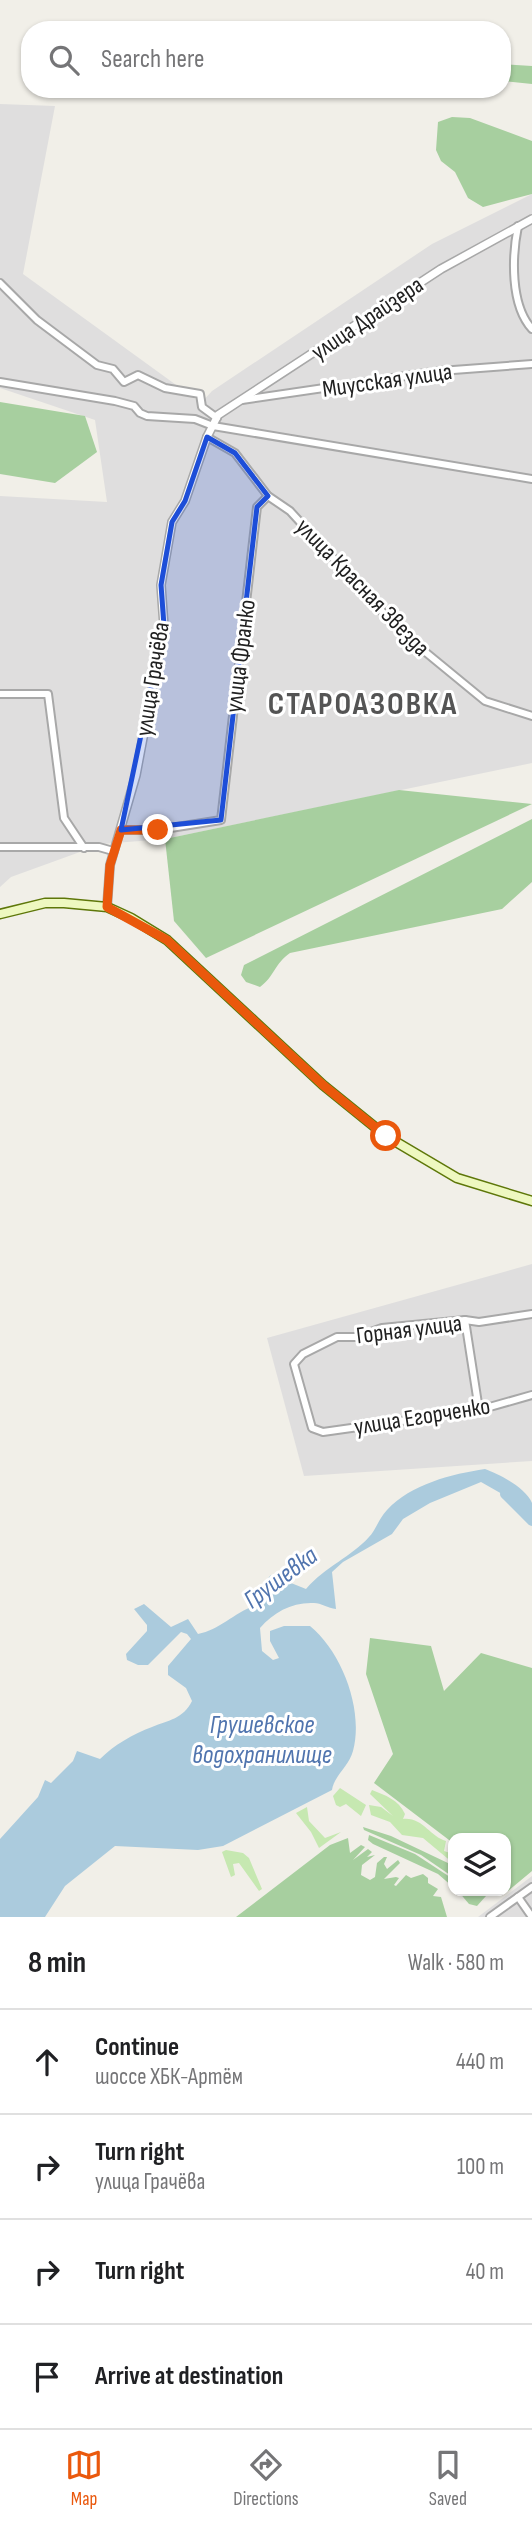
<!DOCTYPE html>
<html lang="en">
<head>
<meta charset="utf-8">
<style>
	body { margin:0; font-family:"Sofia Sans Condensed",sans-serif; background:#f2f2f2; color:#202124 }
	.controls { position:absolute; right:21px; bottom:21px; display:grid; overflow:hidden; border-radius:14px; box-shadow:0 2px 5px #0004 }
	.controls button { width:63px; height:63px; display:grid; place-items:center; padding:0; border:0; border-bottom:2px solid #e0e0e0; background:#fff; color:#202124; font:35px sans-serif }
	.stop { position:absolute; width:21px; height:21px; margin:-16px; border:5px solid #ea580c; border-radius:50%; background:#fff }
	.stop.end { background:#ea580c; border-color:#fff; box-shadow:0 2px 7px #0008 }
	.list { margin:0; padding:0; list-style:none }
	h2 { display:flex; justify-content:space-between; align-items:center; height:91px; margin:0; padding:0 28px; font-size:30px }
	h2 small { font-size:23px; font-weight:400; color:#757577 }
	.list li { display:grid; grid-template-columns:46px 1fr auto; gap:21px; align-items:center; box-sizing:border-box; height:105px; padding:0 28px; border-top:2px solid #e0e0e0 }
	.list b { display:block; font-size:26px; white-space:nowrap }
	.list p { margin:0; font-size:23px; white-space:nowrap; color:#757577 }
	.list em { font-size:23px; font-style:normal; color:#757577 }
	.icon { flex:none; width:38px; height:38px; fill:none; stroke:currentColor; stroke-width:2; stroke-linecap:round; stroke-linejoin:round }
	.map { position:relative; flex:none; width:532px; height:1917px; overflow:hidden }
	.search { position:absolute; background:#fff; box-shadow:0 2px 5px #0004; left:21px; right:21px; top:21px; height:77px; display:flex; align-items:center; gap:18px; box-sizing:border-box; padding:0 24px; border-radius:28px; color:#757577; font-size:26px }
	.sheet { height:511px; background:#fff }
	nav { display:flex; justify-content:space-around; align-items:center; box-sizing:border-box; height:98px; border-top:2px solid #e0e0e0; background:#fff; font-size:19px; color:#757577 }
	nav a { display:grid; justify-items:center; gap:4px }
	nav .on { color:#ea580c }
	.map>svg:first-child { display:block }
	.residential { fill:#dfdede }
	.grass { fill:#c6e8b1 }
	.forest { fill:#a7cf9f }
	.water { fill:#abcbdd }
	.lines { fill:none; stroke-linecap:round; stroke-linejoin:round }
	.river { stroke:#abcbdd; stroke-width:10 }
	.minor-casing { stroke:#a8a8a8; stroke-width:10 }
	.tertiary-casing { stroke:#a8a8a8; stroke-width:10 }
	.secondary-casing { stroke:#5e7709; stroke-width:11 }
	.minor { stroke:#fff; stroke-width:6 }
	.tertiary { stroke:#fff; stroke-width:7 }
	.secondary { stroke:#eef8c0; stroke-width:8 }
	.route { stroke:#ea580c; stroke-width:9 }
	.marked { fill:#1d4ed8; fill-opacity:0.2; stroke:#1d4ed8; stroke-width:5; stroke-linejoin:round }
	.labels { text-anchor:middle; stroke-width:6; stroke-linejoin:round; paint-order:stroke }
	.street-label { font-size:24px; fill:#212121; stroke:#fff }
	.water-label { font-size:26px; font-style:italic; fill:#5074ae; stroke:#fff }
	.district-label { font-size:32px; font-weight:bold; letter-spacing:2px; fill:#545454; stroke:#fff }
</style>
</head>
<body>
<div class="map">
<svg width="532" height="1917" viewBox="0 0 532 1917">
	<rect width="100%" height="100%" fill="#f1efe8"/>
	<g class="residential">
		<path d="M0 104 55 106 23 274 201 403 212 391 432 244 532 194V763L165 839 102 844 11 877 0 887V496L107 502 95 420 0 388Z"/>
		<path d="M532 1264V1461L304 1476 267 1338Z"/>
		<path d="M532 1876V1917H478Z"/>
	</g>
	<g class="grass">
		<path d="M340 1788 366 1805 361 1816 346 1804 340 1807 336 1805 333 1796Z"/>
		<path d="M372 1790C385 1795 399 1800 405 1814L403 1819C423 1817 430 1837 446 1841L444 1851 453 1854V1863L423 1838 402 1835 390 1822 371 1815 369 1805 381 1807 393 1816 370 1794Z"/>
		<path d="M307 1807 309 1821 325 1838 341 1832 319 1848 311 1832 296 1813Z"/>
		<path d="M226 1850 243 1853 249 1858 262 1889 259 1891 239 1863 233 1864 235 1875 231 1877 222 1852Z"/>
	</g>
	<g class="forest">
		<path d="M502 64 532 66V84L502 81Z"/>
		<path d="M452 117 470 118 532 141V194L483 207 468 198 455 172 441 161 436 150 438 122Z"/>
		<path d="M0 402 85 416 97 452 55 483 0 474Z"/>
		<path d="M399 790 532 804 206 958 174 921 165 839Z"/>
		<path d="M532 819V882L502 909 290 953C275 963 274 977 260 987L246 982 241 975 244 965Z"/>
		<path d="M370 1638 431 1646 444 1691 481 1653 532 1668V1871L508 1891 506 1838H453V1843L374 1783 393 1754 366 1674Z"/>
		<path d="M363 1827 391 1836 450 1864 453 1877 421 1855 364 1830Z"/>
		<path d="M369 1835 415 1854 453 1879V1887L438 1874 373 1844 368 1840Z"/>
		<path d="M348 1838 350 1853 361 1845 365 1847 353 1860 368 1849 372 1852 367 1857 375 1855 362 1865 361 1875 370 1880 375 1877 377 1863 384 1857H387L384 1864 387 1869 398 1860 400 1863 384 1879 396 1877 399 1878 394 1885 396 1886 406 1875 411 1878 423 1874 428 1878V1883L438 1889 433 1896 441 1897 447 1917H236L330 1845Z"/>
		<path d="M458 1891 486 1896 477 1906 469 1904Z"/>
	</g>
	<path class="water" d="M485 1469C499 1474 526 1488 532 1503 532 1508 532 1516 532 1521L516 1502 481 1482 430 1503 403 1519 392 1534 343 1562 332 1572 336 1609C328 1608 321 1603 314 1603 292 1602 274 1612 260 1628L262 1651 273 1660 279 1658 270 1641V1631L284 1626H310C342 1652 364 1710 353 1751 349 1766 334 1776 332 1790L223 1846 198 1850 115 1846 65 1886 45 1917H0V1839L38 1797 45 1780 51 1783 73 1761 77 1751 100 1759C114 1745 133 1734 152 1727 169 1720 183 1719 192 1701L186 1688 168 1675V1666L191 1639 187 1634 181 1632 148 1665H138L127 1660 126 1654 147 1631V1625L134 1609 144 1604 171 1627 188 1619 198 1634C219 1630 234 1613 254 1606L264 1582 271 1575 306 1589C326 1566 351 1557 369 1537 376 1530 379 1518 387 1510 411 1484 452 1474 485 1469Z"/>
	<g class="lines">
		<path class="river" d="M505 1494 532 1521"/>
		<defs>
			<g id="minor">
				<path d="M518 226C512 256 510 305 532 329"/>
				<path d="M0 283 37 320 97 365 113 369 124 382 138 375 165 388 200 394 202 407 217 418"/>
				<path d="M0 382 115 401 134 406 140 413 147 416 195 419 213 426 532 479"/>
				<path d="M242 400 440 371 532 364"/>
				<path d="M207 437 235 453 268 496 290 511 401 632 485 701 532 716"/>
				<path d="M0 694H48L64 818 84 848"/>
				<path d="M121 830H158L221 820 257 507 268 496"/>
				<path d="M0 847H99L113 851"/>
				<path d="M532 1314 479 1322 465 1320 382 1328 357 1337H337L303 1354 294 1364 312 1428 323 1432 479 1410 532 1395"/>
				<path d="M465 1320 479 1410"/>
				<path d="M518 1897 532 1917"/>
				<path d="M490 1917 532 1887"/>
			</g>
			<path id="tertiary" d="M107 907 110 865 136 775 164 626 161 585 172 522 185 501 207 437 218 415 441 269 532 219"/>
			<path id="secondary" d="M0 914 45 903H64L107 907 131 918 167 940 323 1085 386 1136 457 1178 532 1201"/>
		</defs>
		<use href="#minor" class="minor-casing"/>
		<use href="#tertiary" class="tertiary-casing"/>
		<use href="#secondary" class="secondary-casing"/>
		<use href="#minor" class="minor"/>
		<use href="#tertiary" class="tertiary"/>
		<use href="#secondary" class="secondary"/>
	</g>
	<g class="lines">
		<path class="route" d="M158 830H121L110 865 107 907 167 940 323 1085 386 1136"/>
	</g>
	<path class="marked" d="M207 437 235 453 268 496 257 507 221 820 121 830 164 626 161 585 172 522 185 501Z"/>
	<g class="labels">
		<g class="street-label">
			<text transform="translate(367 318) rotate(-34)" y="8">улица Драйзера</text>
			<text transform="translate(387 380) rotate(-8)" y="8">Миусская улица</text>
			<text transform="translate(363 587) rotate(46)" y="8">улица Красная Звезда</text>
			<text transform="translate(240 656) rotate(-83)" y="8">улица Франко</text>
			<text transform="translate(152 679) rotate(-81)" y="8">улица Грачёва</text>
			<text transform="translate(409 1329) rotate(-7)" y="8">Горная улица</text>
			<text transform="translate(422 1416) rotate(-9)" y="8">улица Егорченко</text>
		</g>
		<g class="water-label">
			<text transform="translate(280 1577) rotate(-37)" y="9">Грушевка</text>
			<text x="262" y="1733">Грушевское<tspan x="262" dy="30">водохранилище</tspan></text>
		</g>
		<g class="district-label">
			<text x="363" y="714">СТАРОАЗОВКА</text>
		</g>
	</g>
</svg>
<div class="controls">
<button><svg class="icon" aria-label="layers" viewBox="0 0 24 24"><path d="M12 4l9 5-9 5-9-5zM3 14l9 5 9-5"/></svg></button>
</div>
<div class="stop" style="left:386px;top:1136px"></div>
<div class="stop end" style="left:158px;top:830px"></div>
<div class="search"><svg class="icon" aria-label="search" viewBox="0 0 24 24"><circle cx="10" cy="10" r="6"/><path d="M15 15l6 6"/></svg>Search here</div>
</div>
<section class="sheet">
<h2>8 min<small>Walk · 580 m</small></h2>
<ul class="list">
<li><svg class="icon" aria-label="ahead" viewBox="0 0 24 24"><path d="M12 20V5M6 11l6-6 6 6"/></svg><div><b>Continue</b><p>шоссе ХБК-Артём</p></div><em>440 m</em></li>
<li><svg class="icon" aria-label="right" viewBox="0 0 24 24"><path d="M7 20v-9h11M14 6l5 5-5 5"/></svg><div><b>Turn right</b><p>улица Грачёва</p></div><em>100 m</em></li>
<li><svg class="icon" aria-label="right" viewBox="0 0 24 24"><path d="M7 20v-9h11M14 6l5 5-5 5"/></svg><div><b>Turn right</b></div><em>40 m</em></li>
<li><svg class="icon" aria-label="arrive" viewBox="0 0 24 24"><path d="M6 21V4h12l-3 4 3 4H6"/></svg><div><b>Arrive at destination</b></div></li>
</ul>
</section>
<nav>
<a class="on"><svg class="icon" aria-label="map" viewBox="0 0 24 24"><path d="M3 6l6-2 6 2 6-2v14l-6 2-6-2-6 2zM9 4v14M15 6v14"/></svg>Map</a>
<a><svg class="icon" aria-label="directions" viewBox="0 0 24 24"><path d="M12 3l9 9-9 9-9-9zM9 14v-3h6M13 9l2 2-2 2"/></svg>Directions</a>
<a><svg class="icon" aria-label="saved" viewBox="0 0 24 24"><path d="M7 4h10v16l-5-4-5 4z"/></svg>Saved</a>
</nav>
</body>
</html>
